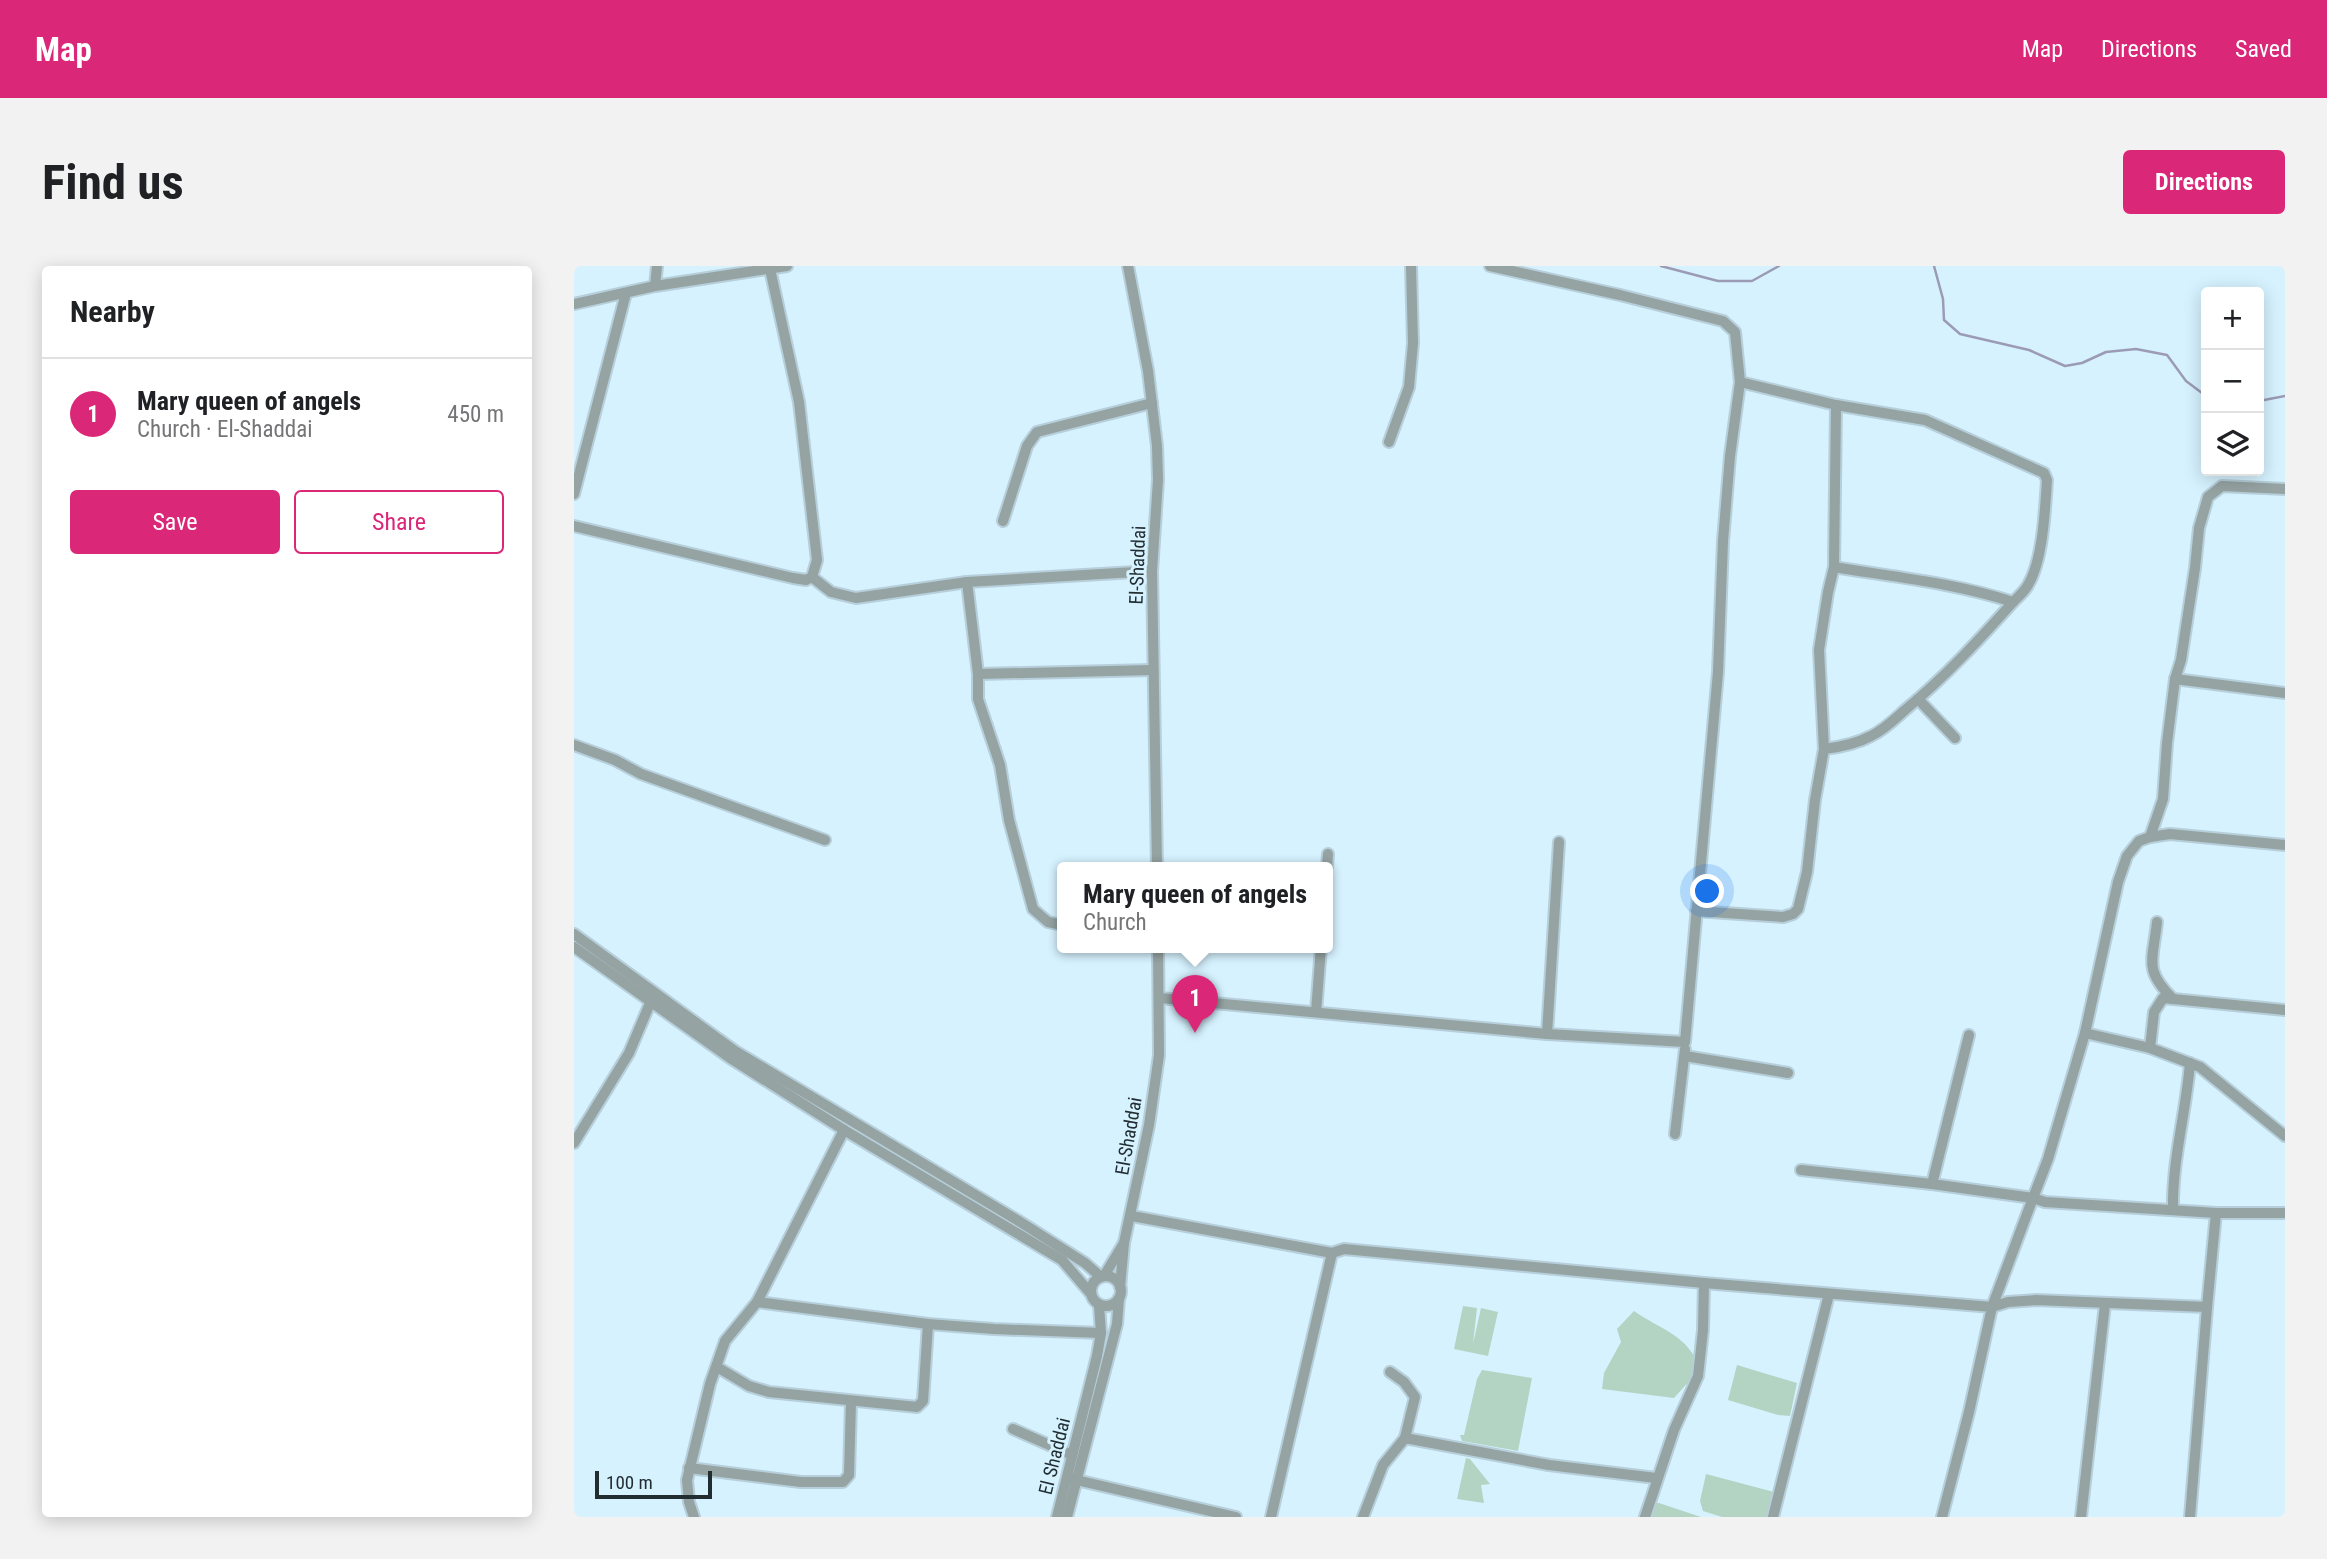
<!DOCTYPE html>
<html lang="en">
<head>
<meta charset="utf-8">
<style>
	body { margin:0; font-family:"Roboto Condensed",sans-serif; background:#f2f2f2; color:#202124 }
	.controls { position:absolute; right:21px; top:21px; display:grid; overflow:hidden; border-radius:7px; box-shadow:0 4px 18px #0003 }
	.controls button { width:63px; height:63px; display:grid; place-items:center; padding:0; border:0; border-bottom:2px solid #e0e0e0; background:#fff; color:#202124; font:35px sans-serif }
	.scale { position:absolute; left:21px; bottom:18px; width:117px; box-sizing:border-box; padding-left:7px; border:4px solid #222d32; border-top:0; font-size:19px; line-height:24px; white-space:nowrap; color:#222d32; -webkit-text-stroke:5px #d6f2ff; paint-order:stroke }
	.you { position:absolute; left:1134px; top:626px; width:24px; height:24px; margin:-18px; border:5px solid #fff; border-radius:50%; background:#1a73e8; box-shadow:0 0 0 10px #1a73e833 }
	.badge { display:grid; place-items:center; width:46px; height:46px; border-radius:50%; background:#db2777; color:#fff; font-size:23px; font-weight:700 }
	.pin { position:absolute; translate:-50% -58px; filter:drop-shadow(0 2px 4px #0008) }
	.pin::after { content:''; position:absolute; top:37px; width:24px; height:21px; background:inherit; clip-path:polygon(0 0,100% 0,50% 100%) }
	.popup { position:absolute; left:483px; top:596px; width:276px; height:91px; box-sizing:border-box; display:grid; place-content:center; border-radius:7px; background:#fff; filter:drop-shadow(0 2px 5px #0005); font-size:23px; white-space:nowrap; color:#757577 }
	.popup b { font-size:26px; color:#202124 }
	.popup::after { content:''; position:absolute; left:50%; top:100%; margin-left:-14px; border:14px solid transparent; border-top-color:#fff }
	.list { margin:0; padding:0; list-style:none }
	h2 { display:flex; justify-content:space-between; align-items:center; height:91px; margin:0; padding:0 28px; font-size:30px }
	h2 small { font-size:23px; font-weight:400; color:#757577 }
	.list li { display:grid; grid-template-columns:46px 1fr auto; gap:21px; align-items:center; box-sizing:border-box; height:112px; padding:0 28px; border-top:2px solid #e0e0e0 }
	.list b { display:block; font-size:26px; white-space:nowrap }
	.list p { margin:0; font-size:23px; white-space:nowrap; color:#757577 }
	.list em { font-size:23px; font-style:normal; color:#757577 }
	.actions { display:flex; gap:14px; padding:21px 28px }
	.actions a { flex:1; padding:16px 0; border:2px solid #db2777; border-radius:7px; text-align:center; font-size:24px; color:#db2777 }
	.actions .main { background:#db2777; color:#fff }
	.icon { flex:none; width:38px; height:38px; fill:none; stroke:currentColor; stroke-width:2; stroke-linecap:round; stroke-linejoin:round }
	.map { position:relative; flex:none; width:1711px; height:1251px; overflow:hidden; border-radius:7px }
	header { display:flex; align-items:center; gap:42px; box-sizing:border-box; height:98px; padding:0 35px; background:#db2777; color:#fff }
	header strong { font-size:33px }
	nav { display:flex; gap:38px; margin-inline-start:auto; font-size:24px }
	.intro { display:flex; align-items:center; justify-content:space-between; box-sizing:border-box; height:168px; padding:0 42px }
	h1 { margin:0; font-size:49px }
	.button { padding:18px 32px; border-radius:7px; background:#db2777; color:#fff; font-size:24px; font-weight:700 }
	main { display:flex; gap:42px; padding:0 42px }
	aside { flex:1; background:#fff; border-radius:7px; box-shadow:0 4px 18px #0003 }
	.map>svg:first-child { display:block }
	.green { fill:#b3d4c3 }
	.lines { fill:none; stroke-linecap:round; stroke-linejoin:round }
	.stream { stroke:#9b9bb6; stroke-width:2.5 }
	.minor-casing { stroke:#b6cfda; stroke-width:14 }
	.minor { stroke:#95a3a2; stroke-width:10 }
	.labels { text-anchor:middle; stroke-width:6; stroke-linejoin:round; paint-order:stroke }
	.street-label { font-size:19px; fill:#222d32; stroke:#d6f2ff }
</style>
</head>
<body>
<header>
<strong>Map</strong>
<nav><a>Map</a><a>Directions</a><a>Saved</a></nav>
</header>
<div class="intro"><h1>Find us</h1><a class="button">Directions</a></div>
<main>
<aside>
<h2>Nearby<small></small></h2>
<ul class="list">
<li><span class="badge">1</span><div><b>Mary queen of angels</b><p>Church · El-Shaddai</p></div><em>450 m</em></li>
</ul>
<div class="actions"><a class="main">Save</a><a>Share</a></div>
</aside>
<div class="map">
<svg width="1711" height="1251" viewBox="0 0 1711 1251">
	<rect width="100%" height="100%" fill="#d6f2ff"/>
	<g class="green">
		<path d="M889 1040 903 1042 899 1078 907 1042 924 1046 914 1090 880 1083Z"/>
		<path d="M1060 1045C1085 1063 1115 1069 1126 1103L1100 1132 1028 1123 1030 1107 1047 1076 1043 1063Z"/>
		<path d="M1163 1099 1223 1117 1216 1150 1204 1149 1154 1134Z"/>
		<path d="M908 1104 958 1112 944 1185 888 1175 886 1169H890L903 1113Z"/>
		<path d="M892 1192 896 1193 916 1218 907 1219 910 1237 883 1233Z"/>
		<path d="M1132 1208 1200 1226 1195 1251H1148L1129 1245 1126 1235Z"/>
		<path d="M1080 1237H1085L1127 1251H1076Z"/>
	</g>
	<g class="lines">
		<g class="stream">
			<path d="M1087 0 1144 15H1178L1205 0"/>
			<path d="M1360 0 1369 33 1370 54 1386 68 1455 84 1491 100 1508 97 1532 86 1562 83 1593 89 1612 115 1632 130"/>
			<path d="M1685 135 1711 130"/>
		</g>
		<defs>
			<g id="minor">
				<path d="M554 0 574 105 583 180 584 214 578 305 583 601"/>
				<path d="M81 20 83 0"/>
				<path d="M0 38 81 20 213 0"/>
				<path d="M815 176 835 121 839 77 837 0"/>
				<path d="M1711 223 1648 220 1634 231 1625 262 1621 302 1607 394 1601 413 1593 477 1589 533 1576 571 1596 568 1711 579"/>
				<path d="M0 228 52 27"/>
				<path d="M429 255 453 180 463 166 578 137"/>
				<path d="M0 260 219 312 232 314 238 311 243 294 225 136 196 3"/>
				<path d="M1260 301C1321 311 1381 317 1439 336 1444 331 1451 325 1454 319 1469 294 1471 244 1473 214L1470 207 1351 154 1262 139"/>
				<path d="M238 311 257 326 282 332 393 316"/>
				<path d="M404 408 579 404"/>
				<path d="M1601 413 1711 427"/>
				<path d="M1344 433 1381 472"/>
				<path d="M0 479 41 494 67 508 251 574"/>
				<path d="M1250 483C1267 481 1282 478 1297 470 1310 464 1321 453 1331 444 1371 411 1405 374 1439 336"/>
				<path d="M1576 571 1565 575 1553 590 1544 616 1511 767 1576 782 1580 746 1589 732 1711 744"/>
				<path d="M753 601 754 588"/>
				<path d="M1122 645 1209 651 1219 648 1224 643 1233 606 1241 534 1250 483 1245 384 1254 326 1260 301 1262 139 1166 116"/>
				<path d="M1583 656C1579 695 1569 703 1599 733"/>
				<path d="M488 659 474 656 459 643 435 554 426 499 404 433V408L393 316 578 305"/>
				<path d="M0 668 161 785 443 954 511 997 527 1011"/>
				<path d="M0 681 156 792 270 864 488 994 517 1028"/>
				<path d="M586 732 973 768 1111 776 1144 406 1149 275 1156 190 1166 116 1161 66 1149 55 1046 29 916 0"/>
				<path d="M742 746 747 681"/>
				<path d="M1511 767 1474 893 1459 932 1471 936 1642 947H1711"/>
				<path d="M973 768 985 576"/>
				<path d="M1395 769 1358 918 1459 932 1418 1041 1434 1036 1462 1034 1633 1041 1642 947"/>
				<path d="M1576 782 1626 801 1711 870"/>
				<path d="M1111 790 1214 807"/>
				<path d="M1101 868 1111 783"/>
				<path d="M0 877 55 787 77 735"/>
				<path d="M1227 904 1358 918"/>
				<path d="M1599 944C1598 894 1612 847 1616 797"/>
				<path d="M558 950 758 987 770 983 1130 1017 1418 1041 1395 1146 1368 1251"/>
				<path d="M530 1010 550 977"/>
				<circle cx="532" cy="1025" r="15"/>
				<path d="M546 1021 550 977 575 859 585 789 584 681"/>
				<path d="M183 1036 270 864"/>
				<path d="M143 1101 175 1120 195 1126 343 1141 349 1135 354 1058"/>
				<path d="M816 1106 830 1116 841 1131 831 1172"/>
				<path d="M439 1163 498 1189"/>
				<path d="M115 1202 227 1216H269L275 1209 277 1135"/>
				<path d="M498 1213 662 1251"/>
				<path d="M120 1251 115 1236 113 1214 136 1118 151 1075 183 1036 354 1058 420 1063 527 1067"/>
				<path d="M483 1251 523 1090 527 1067 525 1039"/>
				<path d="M493 1251 543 1058 545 1032"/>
				<path d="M697 1251 758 987"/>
				<path d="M789 1251 809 1199 831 1172 975 1199 1082 1212"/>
				<path d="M1071 1251 1100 1164 1124 1110 1129 1064 1130 1017"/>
				<path d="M1199 1251 1255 1028"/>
				<path d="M1507 1251 1531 1038"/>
				<path d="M1616 1251 1633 1041"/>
			</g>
		</defs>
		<use href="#minor" class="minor-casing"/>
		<use href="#minor" class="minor"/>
	</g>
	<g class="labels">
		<g class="street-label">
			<text transform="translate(563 299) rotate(-88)" y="7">El-Shaddai</text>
			<text transform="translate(554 870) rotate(-80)" y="7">El-Shaddai</text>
			<text transform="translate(480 1190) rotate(-76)" y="7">El Shaddai</text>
		</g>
	</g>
</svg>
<div class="controls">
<button>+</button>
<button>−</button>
<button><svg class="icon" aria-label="layers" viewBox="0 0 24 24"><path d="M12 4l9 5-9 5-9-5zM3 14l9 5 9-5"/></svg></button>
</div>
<div class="scale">100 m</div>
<div class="you"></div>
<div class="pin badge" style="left:621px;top:767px">1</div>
<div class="popup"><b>Mary queen of angels</b>Church</div>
</div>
</main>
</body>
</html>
